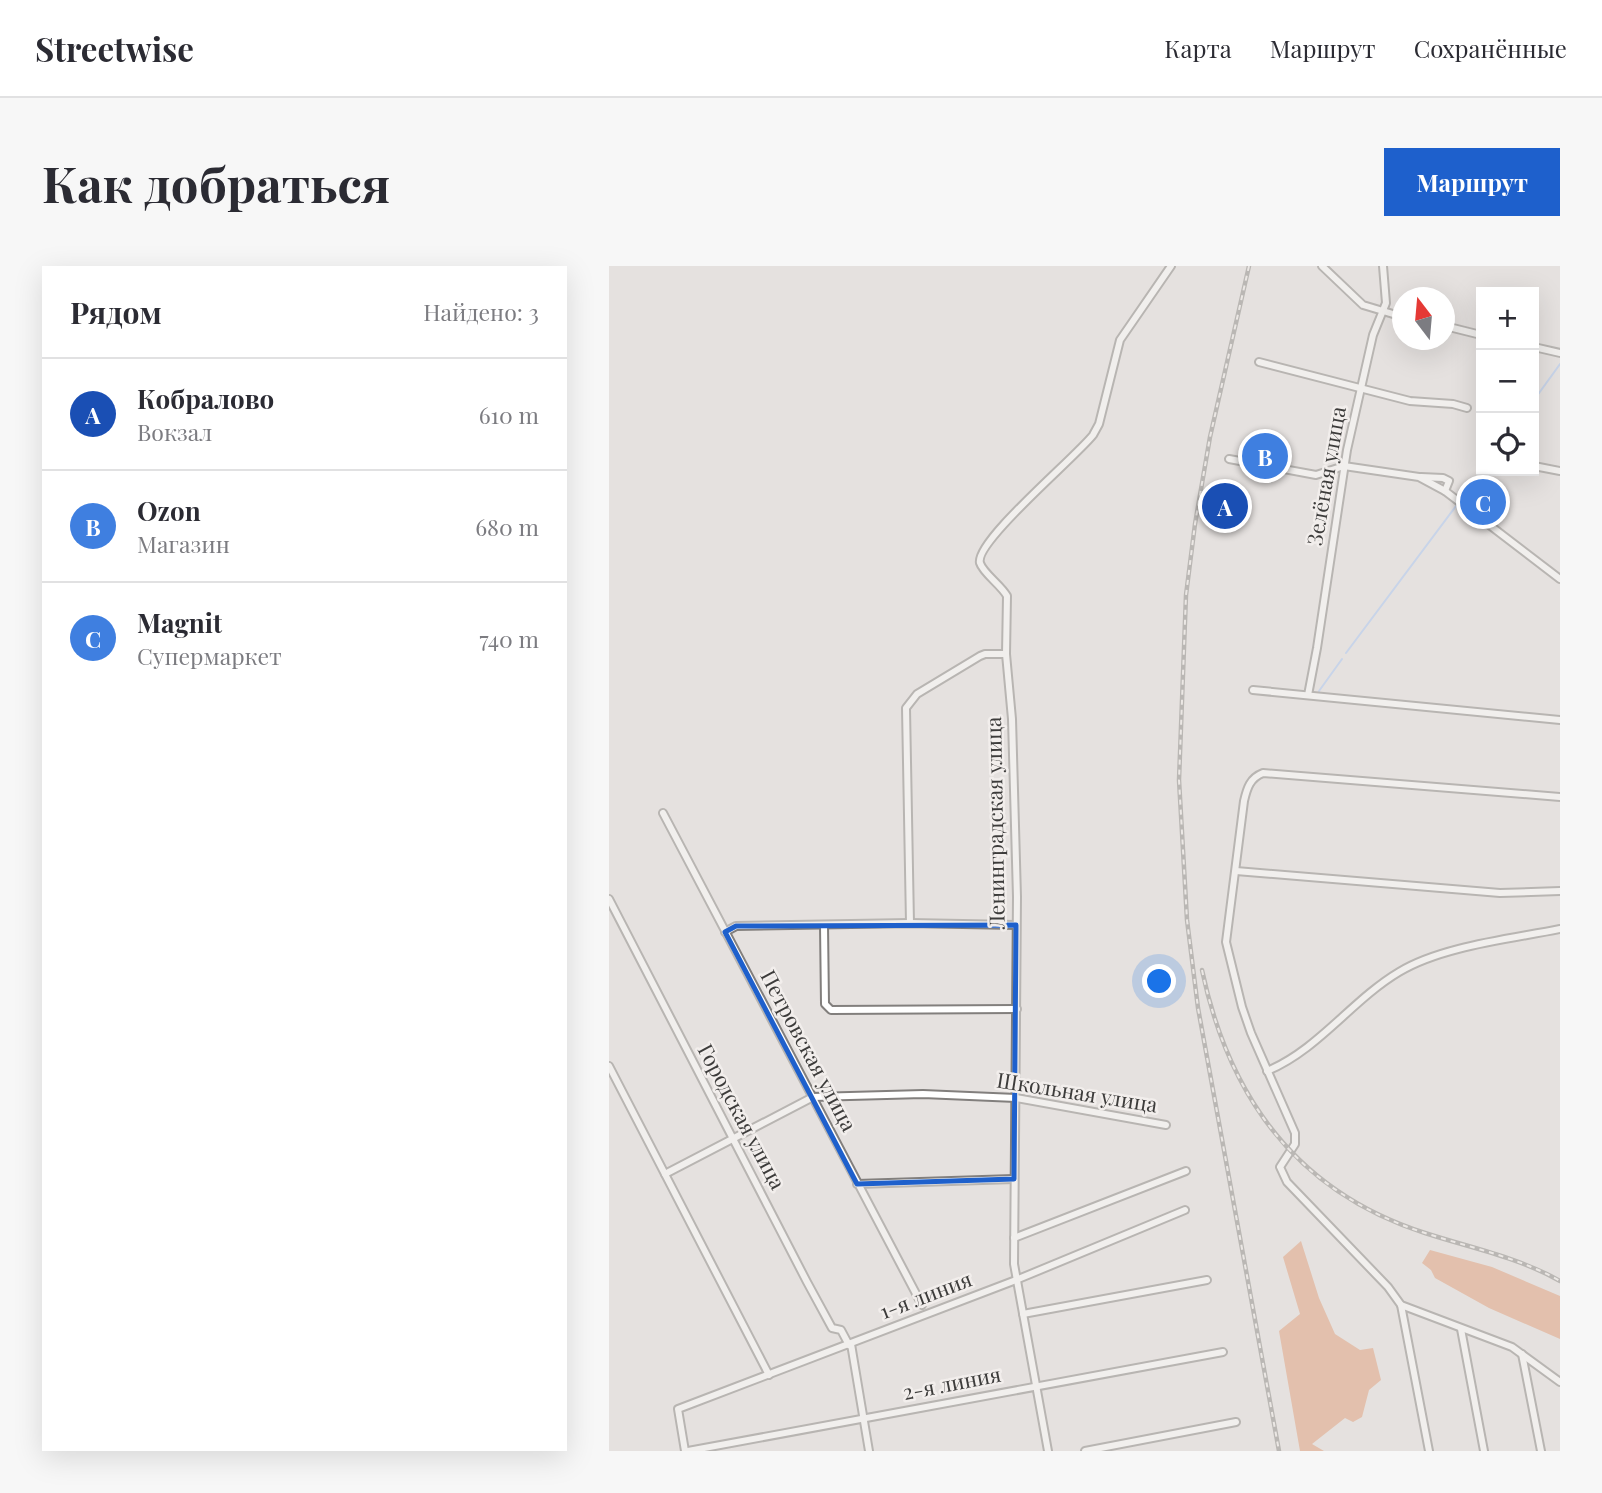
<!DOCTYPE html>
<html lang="ru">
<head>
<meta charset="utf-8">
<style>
	body { margin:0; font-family:"Playfair Display",serif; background:#f7f7f7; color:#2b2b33 }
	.controls { position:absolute; right:21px; top:21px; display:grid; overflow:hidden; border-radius:0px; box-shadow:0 7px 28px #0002 }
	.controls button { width:63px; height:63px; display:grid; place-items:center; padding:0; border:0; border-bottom:2px solid #e1e1e2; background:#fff; color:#2b2b33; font:35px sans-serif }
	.compass { position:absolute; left:783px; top:21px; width:63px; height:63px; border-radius:50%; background:#fff; box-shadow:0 7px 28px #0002; rotate:344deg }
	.you { position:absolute; left:551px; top:716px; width:24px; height:24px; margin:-18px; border:5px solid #fff; border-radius:50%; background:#1a73e8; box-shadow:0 0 0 10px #1a73e833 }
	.badge { display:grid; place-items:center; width:46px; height:46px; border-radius:50%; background:#1e60cc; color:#fff; font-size:23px; font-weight:700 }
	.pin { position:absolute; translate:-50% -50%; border:4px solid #fff; box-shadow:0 2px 7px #0006 }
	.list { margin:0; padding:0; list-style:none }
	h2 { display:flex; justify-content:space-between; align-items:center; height:91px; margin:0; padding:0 28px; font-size:30px }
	h2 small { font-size:23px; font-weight:400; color:#7c7c81 }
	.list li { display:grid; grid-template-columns:46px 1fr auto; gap:21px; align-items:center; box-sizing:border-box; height:112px; padding:0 28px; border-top:2px solid #e1e1e2 }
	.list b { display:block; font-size:26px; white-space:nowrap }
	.list p { margin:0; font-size:23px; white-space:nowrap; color:#7c7c81 }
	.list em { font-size:23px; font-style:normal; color:#7c7c81 }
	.icon { flex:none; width:38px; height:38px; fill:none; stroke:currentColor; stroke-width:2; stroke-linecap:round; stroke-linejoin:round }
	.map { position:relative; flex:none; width:951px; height:1185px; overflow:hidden; border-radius:0px }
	header { display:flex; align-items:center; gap:42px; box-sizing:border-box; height:98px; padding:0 35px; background:#fff; border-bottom:2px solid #e1e1e2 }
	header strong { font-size:33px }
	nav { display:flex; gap:38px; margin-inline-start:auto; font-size:24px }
	.intro { display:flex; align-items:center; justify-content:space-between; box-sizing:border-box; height:168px; padding:0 42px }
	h1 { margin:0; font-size:49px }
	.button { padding:18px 32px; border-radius:0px; background:#1e60cc; color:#fff; font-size:24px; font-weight:700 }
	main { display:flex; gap:42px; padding:0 42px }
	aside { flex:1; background:#fff; border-radius:0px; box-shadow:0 7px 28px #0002 }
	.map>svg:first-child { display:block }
	.forest { fill:#df9772 }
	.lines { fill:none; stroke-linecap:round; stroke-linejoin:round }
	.stream { stroke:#a4c3f6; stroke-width:2 }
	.minor-casing { stroke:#827f7d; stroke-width:10 }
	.minor { stroke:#fff; stroke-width:6 }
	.rail-casing { stroke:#858381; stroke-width:4.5 }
	.rail { stroke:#f2eeec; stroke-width:2; stroke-dasharray:5; stroke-linecap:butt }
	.marked { fill:none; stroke:#1e60cc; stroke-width:5; stroke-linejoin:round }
	.labels { text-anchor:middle; stroke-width:5; stroke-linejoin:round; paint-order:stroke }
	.street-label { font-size:21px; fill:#3d3c3b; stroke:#f2eeec }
</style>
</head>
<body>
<header>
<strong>Streetwise</strong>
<nav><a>Карта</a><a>Маршрут</a><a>Сохранённые</a></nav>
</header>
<div class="intro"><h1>Как добраться</h1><a class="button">Маршрут</a></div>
<main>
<aside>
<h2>Рядом<small>Найдено: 3</small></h2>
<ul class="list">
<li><span class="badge" style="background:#1a4fb4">A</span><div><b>Кобралово</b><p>Вокзал</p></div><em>610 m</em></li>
<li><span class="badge" style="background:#3f7fe0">B</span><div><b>Ozon</b><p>Магазин</p></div><em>680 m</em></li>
<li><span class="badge" style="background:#3f7fe0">C</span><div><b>Magnit</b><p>Супермаркет</p></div><em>740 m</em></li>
</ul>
</aside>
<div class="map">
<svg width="951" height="1185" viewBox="0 0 951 1185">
	<rect width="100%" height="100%" fill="#e5e1df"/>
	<g class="forest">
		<path d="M692 975 710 1032 726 1068 751 1084 764 1082 772 1114 760 1124 753 1151 744 1156 736 1152 703 1178 715 1185H691L670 1065 691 1048 674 991Z"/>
		<path d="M821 984 883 1001 951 1030V1073L880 1042 826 1012 822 1004 813 997Z"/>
	</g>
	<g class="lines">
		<g class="stream">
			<path d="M925 134 951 98"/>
			<path d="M853 230 872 205"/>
			<path d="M737 387 847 240"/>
			<path d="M710 425 733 393"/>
		</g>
		<defs>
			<g id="minor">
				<path d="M713 0 754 39 794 51"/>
				<path d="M836 60 872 69"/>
				<path d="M925 81 951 87"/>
				<path d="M650 96 801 135 844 138 858 142"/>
				<path d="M620 193 707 209 735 200 810 211 836 225 951 313"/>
				<path d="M925 200 951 205"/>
				<path d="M812 211 834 212 840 215 836 225"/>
				<path d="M644 424 951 454"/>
				<path d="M699 429 708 382 738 184 764 69 777 37 774 0"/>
				<path d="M951 531 654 507C641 512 638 522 635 535L617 676 633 741 642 767 686 867V878L671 901 678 916 779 1021 792 1039 903 1081 951 1116"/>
				<path d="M54 547 313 1039"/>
				<path d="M627 605 891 627 951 625"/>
				<path d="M0 633 198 1016 223 1062 232 1064 240 1079"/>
				<path d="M301 657 297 442 308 428 371 390 376 388H397"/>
				<path d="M215 660 216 738 222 744 408 743"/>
				<path d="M116 666 127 660 301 657 407 659"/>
				<path d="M0 800 160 1109"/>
				<path d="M658 805C709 784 743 734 790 706 833 680 902 673 951 663"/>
				<path d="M56 908 204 831 314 828 407 832 557 859"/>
				<path d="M248 918 405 913"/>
				<path d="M405 972 577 905"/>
				<path d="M792 1039 820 1185"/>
				<path d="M414 1048 598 1014"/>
				<path d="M852 1063 875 1185"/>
				<path d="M242 1078 260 1185"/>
				<path d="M913 1088 932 1185"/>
				<path d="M76 1185 69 1143 407 1014 576 944"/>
				<path d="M79 1185 614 1086"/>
				<path d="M439 1185 405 998 408 631 403 453 397 388 398 330C392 319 374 307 371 297 365 276 467 191 484 169L490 158 511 74 562 0"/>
				<path d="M476 1185 627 1156"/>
			</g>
		</defs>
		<use href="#minor" class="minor-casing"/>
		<use href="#minor" class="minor"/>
		<defs>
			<g id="rail">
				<path d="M640 0 601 171 586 258 577 329 570 514 578 654 589 742 670 1185"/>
				<path d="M593 704C620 832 688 926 816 967 862 982 909 991 951 1015"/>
			</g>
		</defs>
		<use href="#rail" class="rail-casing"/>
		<use href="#rail" class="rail"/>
	</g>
	<path d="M0 0H951V1185H0ZM407 659 405 913 248 918 116 666 127 660Z" fill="#e5e1df" fill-opacity=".55" fill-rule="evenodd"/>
	<path class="marked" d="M407 659 405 913 248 918 116 666 127 660Z"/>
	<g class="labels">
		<g class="street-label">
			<text transform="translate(718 210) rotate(-80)" y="7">Зелёная улица</text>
			<text transform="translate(387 557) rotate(-91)" y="7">Ленинградская улица</text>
			<text transform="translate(199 785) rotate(62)" y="7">Петровская улица</text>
			<text transform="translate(468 827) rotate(9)" y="7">Школьная улица</text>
			<text transform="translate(132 851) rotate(62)" y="7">Городская улица</text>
			<text transform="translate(317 1030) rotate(-21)" y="7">1-я линия</text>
			<text transform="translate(343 1118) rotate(-11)" y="7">2-я линия</text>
		</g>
	</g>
</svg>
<div class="controls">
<button>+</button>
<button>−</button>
<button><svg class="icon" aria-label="locate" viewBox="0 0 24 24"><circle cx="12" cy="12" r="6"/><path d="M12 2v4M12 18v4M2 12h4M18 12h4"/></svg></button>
</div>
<svg class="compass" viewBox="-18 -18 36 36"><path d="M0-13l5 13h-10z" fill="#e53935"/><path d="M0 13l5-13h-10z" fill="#7c7c81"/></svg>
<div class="you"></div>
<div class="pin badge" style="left:616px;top:240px;background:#1a4fb4">A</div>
<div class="pin badge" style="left:656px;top:190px;background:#3f7fe0">B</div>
<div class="pin badge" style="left:874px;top:236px;background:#3f7fe0">C</div>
</div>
</main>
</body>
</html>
